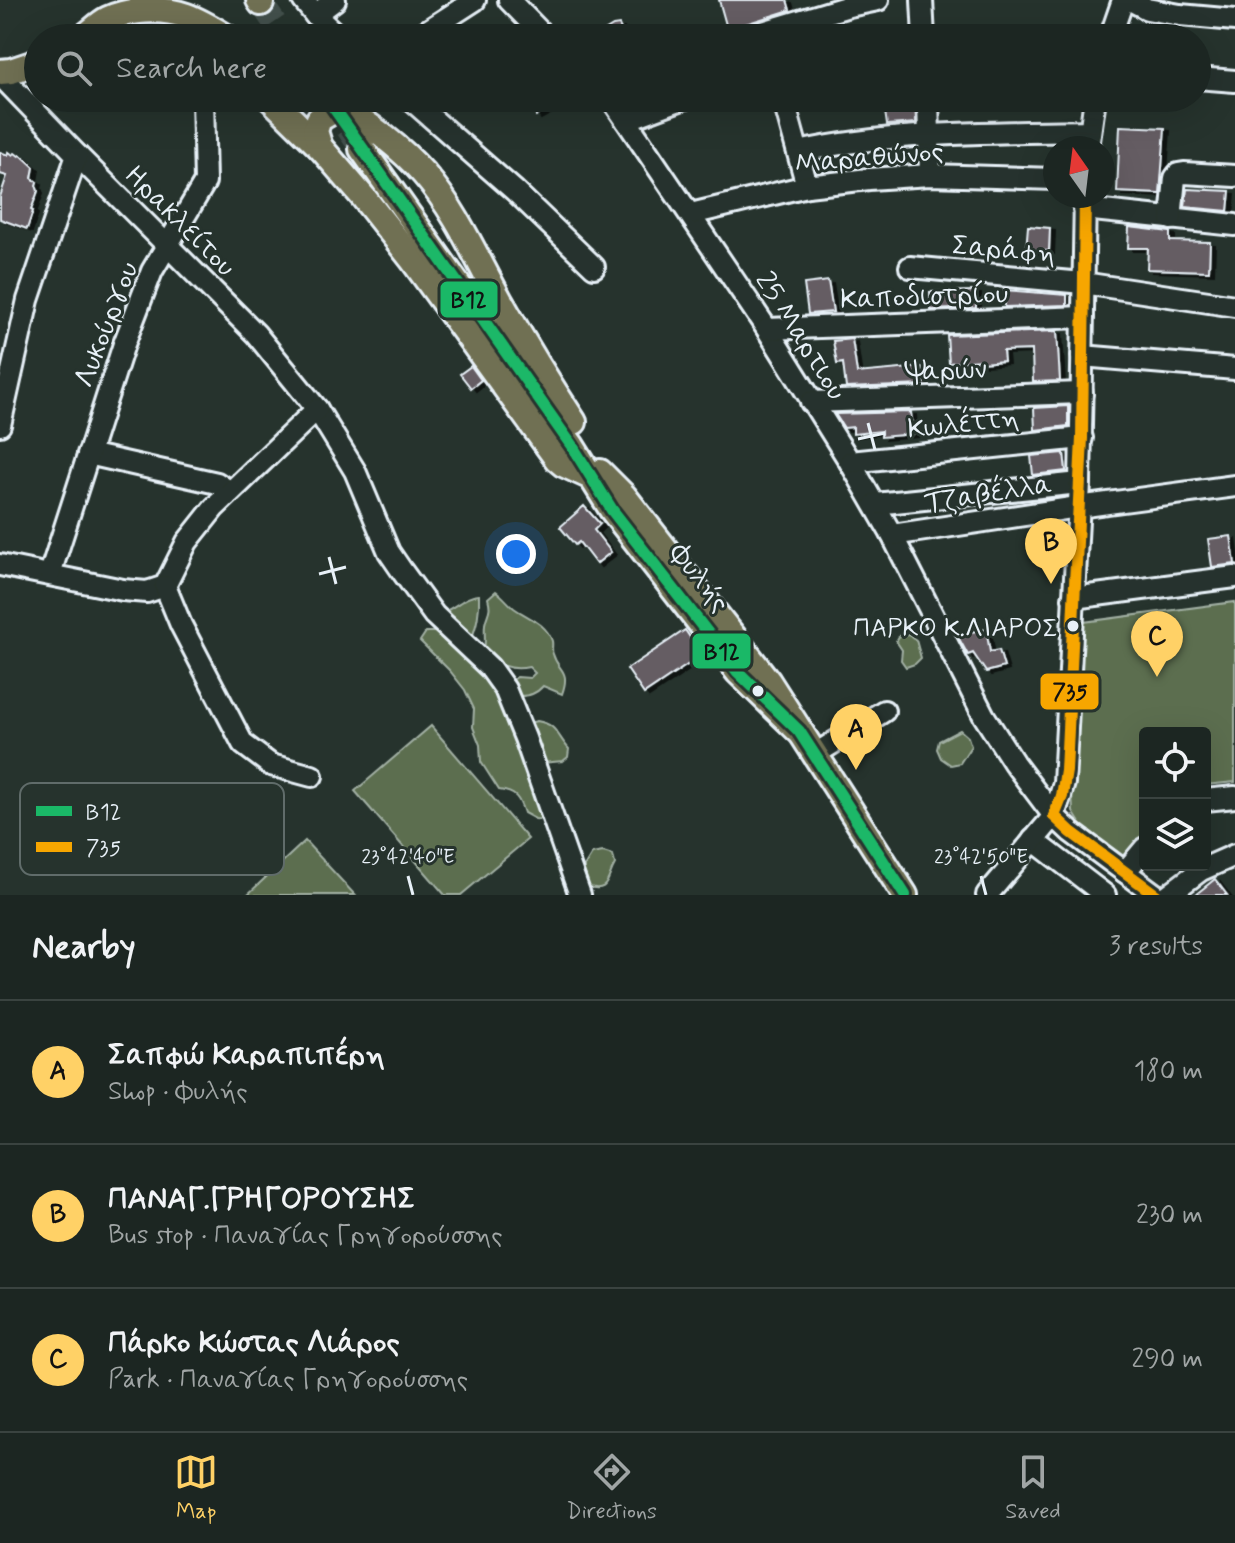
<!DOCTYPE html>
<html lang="en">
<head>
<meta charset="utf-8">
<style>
	body { margin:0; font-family:Mynerve,sans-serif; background:#252e2a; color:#f1f3f6 }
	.controls { position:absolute; right:24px; bottom:24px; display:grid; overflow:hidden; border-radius:8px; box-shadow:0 8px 32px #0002 }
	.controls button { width:72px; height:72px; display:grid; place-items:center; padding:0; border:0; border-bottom:2px solid #3a4340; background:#1c2622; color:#f1f3f6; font:40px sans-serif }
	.compass { position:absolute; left:1043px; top:136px; width:72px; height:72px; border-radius:50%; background:#1c2622; box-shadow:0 8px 32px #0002; rotate:346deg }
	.you { position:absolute; left:516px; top:554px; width:28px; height:28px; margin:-20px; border:6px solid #fff; border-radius:50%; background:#1a73e8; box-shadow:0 0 0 12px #1a73e833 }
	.badge { display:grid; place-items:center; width:52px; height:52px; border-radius:50%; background:#ffd166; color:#111; font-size:26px; font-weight:700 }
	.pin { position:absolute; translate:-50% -66px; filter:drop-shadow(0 2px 4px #0008) }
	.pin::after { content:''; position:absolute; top:42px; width:28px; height:24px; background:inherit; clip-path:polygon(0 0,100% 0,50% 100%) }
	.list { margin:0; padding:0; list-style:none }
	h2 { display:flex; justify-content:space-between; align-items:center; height:104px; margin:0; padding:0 32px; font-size:34px }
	h2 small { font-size:26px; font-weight:400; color:#a0a5a5 }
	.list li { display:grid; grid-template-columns:52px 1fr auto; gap:24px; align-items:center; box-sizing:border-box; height:144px; padding:0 32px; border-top:2px solid #3a4340 }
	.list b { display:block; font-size:30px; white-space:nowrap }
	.list p { margin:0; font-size:26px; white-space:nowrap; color:#a0a5a5 }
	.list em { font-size:26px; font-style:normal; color:#a0a5a5 }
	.icon { flex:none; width:44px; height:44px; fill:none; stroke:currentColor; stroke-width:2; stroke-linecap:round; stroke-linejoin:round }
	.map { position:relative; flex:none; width:1235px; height:895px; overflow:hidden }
	.search { position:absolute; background:#1c2622; box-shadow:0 8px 32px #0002; left:24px; right:24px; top:24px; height:88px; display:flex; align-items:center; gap:20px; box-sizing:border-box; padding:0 28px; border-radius:44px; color:#a0a5a5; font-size:30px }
	.sheet { height:536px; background:#1c2622 }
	nav { display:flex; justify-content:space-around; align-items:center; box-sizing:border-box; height:112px; border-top:2px solid #3a4340; background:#1c2622; font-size:22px; color:#a0a5a5 }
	nav a { display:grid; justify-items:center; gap:4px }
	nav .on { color:#ffd166 }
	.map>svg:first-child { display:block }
	.green { fill:#5c6e50; stroke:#a2b0a4; stroke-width:2 }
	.building { fill:#655d64; stroke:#e8f1f8; stroke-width:2; filter:url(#shadow) }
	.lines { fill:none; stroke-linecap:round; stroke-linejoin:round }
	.major-tunnel { stroke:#43504b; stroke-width:24; stroke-dasharray:24 12; stroke-linecap:butt }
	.minor-casing { stroke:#e8f1f8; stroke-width:26 }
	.major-casing { stroke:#e8f1f8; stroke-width:30 }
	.minor { stroke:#26332d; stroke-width:20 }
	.major { stroke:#706f52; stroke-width:24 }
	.bus-1-casing { stroke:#26332d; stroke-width:18 }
	.bus-2-casing { stroke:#26332d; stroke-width:18 }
	.bus-1 { stroke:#1ab867; stroke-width:12 }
	.bus-2 { stroke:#f7a600; stroke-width:12 }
	.ticks { fill:none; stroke:#e8f1f8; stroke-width:3 }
	.bus-dot { fill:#e8f1f8; stroke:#26332d; stroke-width:3 }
	.labels { text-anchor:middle; stroke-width:6; stroke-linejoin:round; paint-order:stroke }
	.bus-label { font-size:26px; fill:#e8f1f8; stroke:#26332d; text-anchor:end }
	.street-label { font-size:28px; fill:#e8f1f8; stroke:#26332d }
	.key { fill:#26332d; stroke:#606c6a; stroke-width:2 }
	.key-label { font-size:22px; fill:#e8f1f8 }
	.ticks-label { font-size:20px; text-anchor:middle; fill:#e8f1f8; stroke:#26332d; stroke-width:6; stroke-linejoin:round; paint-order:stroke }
	.line-badge { stroke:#26332d; stroke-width:3 }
	.pale-badge-label { font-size:22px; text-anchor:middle; font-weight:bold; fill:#111 }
</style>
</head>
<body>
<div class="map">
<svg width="1235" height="895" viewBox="0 0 1235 895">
	<defs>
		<filter id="shadow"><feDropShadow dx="5" dy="3" stdDeviation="0" flood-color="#0009"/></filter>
	</defs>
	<rect width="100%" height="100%" fill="#26332d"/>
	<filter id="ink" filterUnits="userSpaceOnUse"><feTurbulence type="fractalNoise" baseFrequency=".0125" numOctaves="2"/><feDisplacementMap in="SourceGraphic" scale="16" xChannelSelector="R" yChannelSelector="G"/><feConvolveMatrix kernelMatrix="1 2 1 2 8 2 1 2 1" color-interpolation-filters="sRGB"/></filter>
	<g filter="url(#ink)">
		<g class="green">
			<path d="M496 591C503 596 509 604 514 608 528 618 546 623 552 641 553 645 551 650 553 654 558 672 571 669 562 694L543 686C536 694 529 696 519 696L508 683 517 677 530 678 535 673 529 667C510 671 497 665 484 651 486 641 484 633 485 624 487 612 492 612 488 598Z"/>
			<path d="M479 595C480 609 477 627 471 639L443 612C457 607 464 596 479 595Z"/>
			<path d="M1235 602V782L1205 785V733H1145V834L1123 861 1091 840 1073 812 1072 791 1084 622Z"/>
			<path d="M426 632H438L498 687 547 820 535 819 524 813C519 798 516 792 499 790L481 762 480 745 473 727 474 709 465 690 450 671 420 641Z"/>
			<path d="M908 634 916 640 921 658 915 664 906 667 901 660 902 650 896 641 900 635Z"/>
			<path d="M537 721C557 724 557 736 569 749L568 757 563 761 542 763 528 723Z"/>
			<path d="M431 726 528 839 461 895H445L355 791Z"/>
			<path d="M960 730 968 737 971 746 960 763 951 765 941 758 937 749 939 741Z"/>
			<path d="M305 841 355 895H247Z"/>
			<path d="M603 852 613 855 615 864C606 879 610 894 586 886L581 872 592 854Z"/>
		</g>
		<g class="building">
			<path d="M719 0H787L790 10 739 26 728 32Z"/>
			<path d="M619 25 625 38H593L613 26Z"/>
			<path d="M526 98H569L536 116Z"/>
			<path d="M883 98H915L916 123 887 125Z"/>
			<path d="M1120 126 1165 128 1160 194 1117 192Z"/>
			<path d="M0 152 8 155 9 152 13 155 15 153 19 156 21 155 34 167 32 178 37 182 36 185 38 191 31 210 33 211 27 229 0 219V197L7 176 0 174Z"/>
			<path d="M1187 189 1230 191 1228 211 1185 207Z"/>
			<path d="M1028 226 1050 228 1049 251 1026 250Z"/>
			<path d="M1129 227 1170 232V241L1210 242 1209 271 1147 269 1148 248H1128Z"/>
			<path d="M828 281 833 312 808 314 804 284Z"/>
			<path d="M1004 290 1067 295V305L1005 307Z"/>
			<path d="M976 291V308L931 310 930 292Z"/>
			<path d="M1057 331 1060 381 1033 382 1032 350 1003 351 1004 361 981 363 980 360 949 363 947 335Z"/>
			<path d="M852 339 857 373 922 367 924 385 846 388 843 363 837 364 833 341Z"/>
			<path d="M471 366 481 380 471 388 460 374Z"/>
			<path d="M1068 406V426L1035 430 1034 408Z"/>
			<path d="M911 412 913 434 881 437V431L853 434V427L844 428 835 414Z"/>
			<path d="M1064 453 1066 471 1033 475 1031 456Z"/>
			<path d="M584 506 600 524 594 530 611 552 596 564 579 542 575 545 560 527Z"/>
			<path d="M1231 536 1235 564 1212 567 1208 539Z"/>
			<path d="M986 629 990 652 999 650 1004 667 986 672 973 653 968 655 957 635Z"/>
			<path d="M685 630 702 655 644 694 627 669Z"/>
			<path d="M1215 879 1227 895H1195Z"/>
		</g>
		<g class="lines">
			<g class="major-tunnel">
				<path d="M261 3 285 38"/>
				<path d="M327 98 362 149"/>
			</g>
			<defs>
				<g id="minor">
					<path d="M303 0 315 15 340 38"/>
					<path d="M509 0 546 38"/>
					<path d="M922 0 924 38"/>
					<path d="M1130 0 1147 9 1180 15 1235 20"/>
					<path d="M315 15 335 0"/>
					<path d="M416 38 475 0"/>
					<path d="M743 38 849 6 878 0"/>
					<path d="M1110 38 1123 0"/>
					<path d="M0 75 77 155 256 334 317 409 355 471 389 552 402 571 434 615 490 668 505 689 525 738 580 895"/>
					<path d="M1197 78 1235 81"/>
					<path d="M409 98 515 191 594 267"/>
					<path d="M611 98 767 329 850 462 892 535 984 716 1014 763 1054 816 1071 832 1156 895"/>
					<path d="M783 98 807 186"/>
					<path d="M928 98 930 175"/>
					<path d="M626 120 685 98"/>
					<path d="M1088 148 1095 98"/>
					<path d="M798 152C893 131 993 133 1090 131"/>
					<path d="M1084 209 1235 225"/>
					<path d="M691 214 807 186 869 179 930 175 1055 179"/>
					<path d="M1171 219 1175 178 1178 174 1184 173 1235 176"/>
					<path d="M910 267 1083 283 1235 306"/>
					<path d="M767 329 1083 317"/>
					<path d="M1082 356 1235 369"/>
					<path d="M811 402 1082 393"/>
					<path d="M0 425 28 300 77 155"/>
					<path d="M88 454 217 483 229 491"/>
					<path d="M850 462 1082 438"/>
					<path d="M875 504 1080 483"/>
					<path d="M892 535 1078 507 1235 486"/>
					<path d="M0 565 123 590 147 592 165 586 187 542 214 508 317 409"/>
					<path d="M50 574 124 344 152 271 205 182 203 98"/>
					<path d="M165 586 181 625 243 744 271 765 312 776"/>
					<path d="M1073 598 1235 577"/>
					<path d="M814 755 884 711"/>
					<path d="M1205 800 1235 797"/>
					<path d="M1033 840 1105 895"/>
					<path d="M1125 872 1145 848"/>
					<path d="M987 895 1054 816 1064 783 1080 483 1085 196"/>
					<path d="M1168 895 1201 870 1235 855"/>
				</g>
				<g id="major">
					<path d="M259 0 261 3"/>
					<path d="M82 38C91 33 98 24 108 19 117 15 129 12 139 11 177 7 197 19 228 38"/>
					<path d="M0 72 11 71 38 62"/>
					<path d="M270 98 320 147"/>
					<path d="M327 98C362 119 397 143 424 174 458 213 478 262 503 306 525 345 549 384 574 422"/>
					<path d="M349 111H333L319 119 315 131 320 147 364 198 412 259 557 459 563 464 591 477"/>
					<path d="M362 149 572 446 612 510 738 672 799 731"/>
					<path d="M600 472 624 496 768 681 905 895"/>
				</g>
			</defs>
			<use href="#minor" class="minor-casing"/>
			<use href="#major" class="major-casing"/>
			<use href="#minor" class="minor"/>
			<use href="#major" class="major"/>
			<defs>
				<path id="bus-1" d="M327 98 572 446 612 510 738 672 799 731 905 895"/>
				<path id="bus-2" d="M1085 196 1082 438 1066 771 1062 796 1054 816 1071 832 1156 895"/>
			</defs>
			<use href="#bus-1" class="bus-1-casing"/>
			<use href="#bus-2" class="bus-2-casing"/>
			<use href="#bus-1" class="bus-1"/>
			<use href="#bus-2" class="bus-2"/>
		</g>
	</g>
	<path class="ticks" d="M868 423 875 450M858 439 885 433M329 557 336 584M319 574 346 567M408 876 413 895M981 876 986 895"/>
	<g class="bus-dot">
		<circle cx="1073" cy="626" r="7"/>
		<circle cx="758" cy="691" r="7"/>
	</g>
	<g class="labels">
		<g class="bus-label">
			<text x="1058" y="636">ΠΑΡΚΟ Κ.ΛΙΑΡΟΣ</text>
		</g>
		<g class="street-label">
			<text transform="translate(869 156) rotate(-5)" y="10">Μαραθώνος</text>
			<text transform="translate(181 220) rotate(45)" y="10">Ηρακλείτου</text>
			<text transform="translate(1004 248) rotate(5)" y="10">Σαράφη</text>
			<text transform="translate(924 295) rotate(-2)" y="10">Καποδιστρίου</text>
			<text transform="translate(105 324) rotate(-69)" y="10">Λυκούργου</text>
			<text transform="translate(802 335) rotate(58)" y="10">25 Μαρτιου</text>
			<text transform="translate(946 369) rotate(-2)" y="10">Ψαρών</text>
			<text transform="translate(963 422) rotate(-6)" y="10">Κωλέττη</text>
			<text transform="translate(988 492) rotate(-9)" y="10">Τζαβέλλα</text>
			<text transform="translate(701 577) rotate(52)" y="10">Φυλής</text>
		</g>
	</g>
	<rect x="20" y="783" width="264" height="92" rx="12" class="key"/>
	<rect x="36" y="806" width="36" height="10" fill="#1ab867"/>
	<rect x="36" y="842" width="36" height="10" fill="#f7a600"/>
	<g class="key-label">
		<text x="86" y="819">Β12</text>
		<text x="86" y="855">735</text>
	</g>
	<g class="ticks-label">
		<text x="408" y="863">23°42'40"E</text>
		<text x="981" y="863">23°42'50"E</text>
	</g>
	<g class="line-badge">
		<rect x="439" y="280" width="60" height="39" rx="8" fill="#1ab867"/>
		<rect x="691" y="632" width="61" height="38" rx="8" fill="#1ab867"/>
		<rect x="1039" y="672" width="61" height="39" rx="8" fill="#f7a600"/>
	</g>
	<g class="pale-badge-label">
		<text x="469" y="307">Β12</text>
		<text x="722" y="659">Β12</text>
		<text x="1070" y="699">735</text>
	</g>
</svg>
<div class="controls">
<button><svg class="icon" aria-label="locate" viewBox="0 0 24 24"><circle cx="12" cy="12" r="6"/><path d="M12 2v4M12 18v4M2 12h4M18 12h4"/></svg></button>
<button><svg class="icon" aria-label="layers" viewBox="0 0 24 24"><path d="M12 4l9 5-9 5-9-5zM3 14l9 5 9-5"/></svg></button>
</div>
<svg class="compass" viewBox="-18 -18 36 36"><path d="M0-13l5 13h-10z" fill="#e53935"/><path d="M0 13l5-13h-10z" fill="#a0a5a5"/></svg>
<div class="you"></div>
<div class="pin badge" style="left:856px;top:770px">A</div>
<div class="pin badge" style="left:1051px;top:584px">B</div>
<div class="pin badge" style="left:1157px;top:677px">C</div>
<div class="search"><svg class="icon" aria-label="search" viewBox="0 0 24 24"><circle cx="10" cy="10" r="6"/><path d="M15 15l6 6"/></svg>Search here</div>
</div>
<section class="sheet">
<h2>Nearby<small>3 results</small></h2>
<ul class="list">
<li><span class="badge">A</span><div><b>Σαπφώ Καραπιπέρη</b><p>Shop · Φυλής</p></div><em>180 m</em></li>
<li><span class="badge">B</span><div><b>ΠΑΝΑΓ.ΓΡΗΓΟΡΟΥΣΗΣ</b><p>Bus stop · Παναγίας Γρηγορούσσης</p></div><em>230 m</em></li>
<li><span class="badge">C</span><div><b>Πάρκο Κώστας Λιάρος</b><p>Park · Παναγίας Γρηγορούσσης</p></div><em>290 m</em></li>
</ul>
</section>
<nav>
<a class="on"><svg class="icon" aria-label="map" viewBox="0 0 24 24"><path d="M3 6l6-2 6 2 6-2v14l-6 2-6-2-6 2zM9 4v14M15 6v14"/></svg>Map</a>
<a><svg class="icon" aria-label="directions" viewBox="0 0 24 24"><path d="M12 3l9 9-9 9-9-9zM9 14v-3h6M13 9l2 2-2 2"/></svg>Directions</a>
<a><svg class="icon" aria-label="saved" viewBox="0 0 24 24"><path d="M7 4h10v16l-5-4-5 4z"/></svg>Saved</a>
</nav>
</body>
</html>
